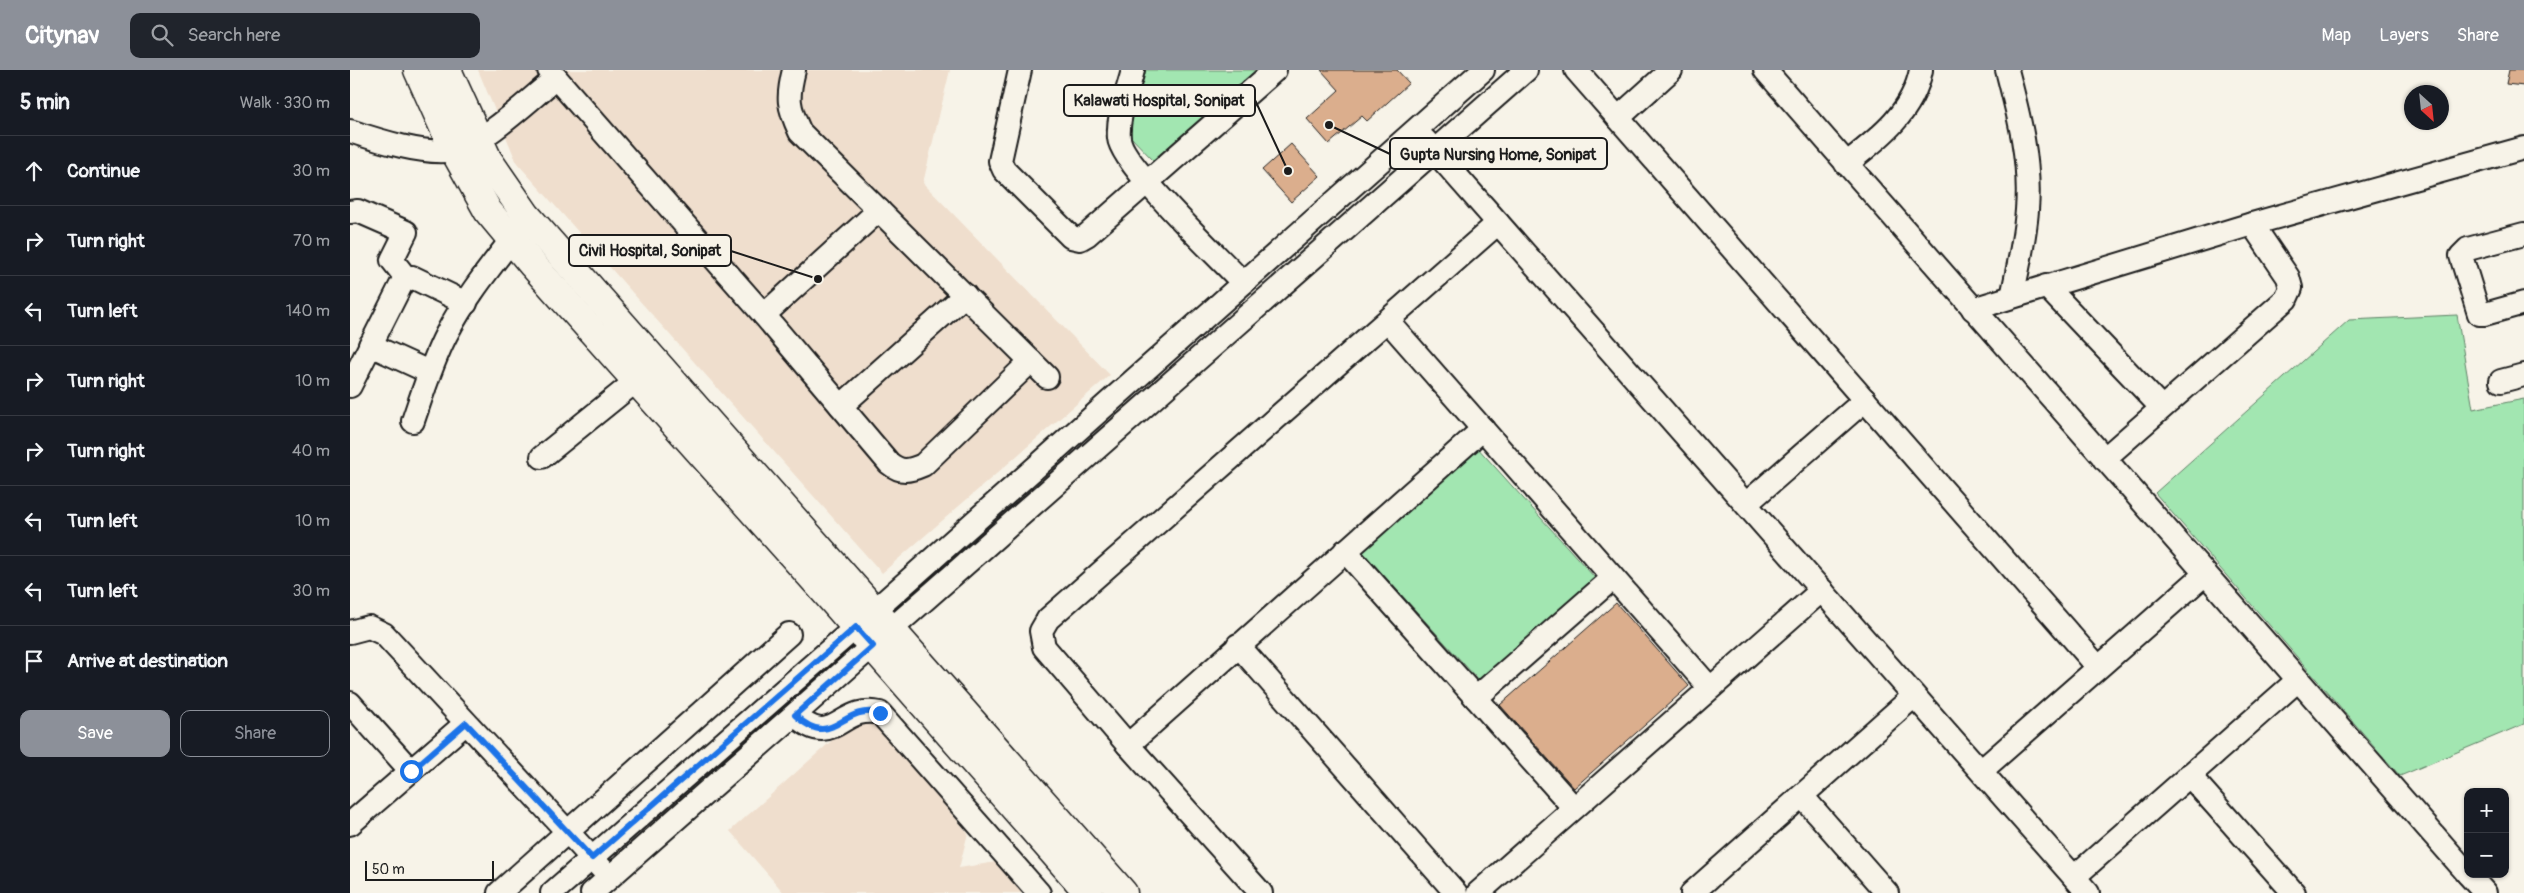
<!DOCTYPE html>
<html lang="en">
<head>
<meta charset="utf-8">
<style>
	body { margin:0; font-family:Pangolin,sans-serif; background:#20242c; color:#f1f3f6 }
	.controls { position:absolute; right:15px; bottom:15px; display:grid; overflow:hidden; border-radius:10px; box-shadow:0 1px 4px #0004 }
	.controls button { width:45px; height:45px; display:grid; place-items:center; padding:0; border:0; border-bottom:1px solid #363941; background:#171b24; color:#f1f3f6; font:25px sans-serif }
	.compass { position:absolute; left:2054px; top:15px; width:45px; height:45px; border-radius:50%; background:#171b24; box-shadow:0 1px 4px #0004; rotate:153deg }
	.scale { position:absolute; left:15px; bottom:12px; width:129px; box-sizing:border-box; padding-left:5px; border:2px solid #1c1c1c; border-top:0; font-size:14px; line-height:18px; white-space:nowrap; color:#1c1c1c; -webkit-text-stroke:4px #f7f3e8; paint-order:stroke }
	.stop { position:absolute; width:15px; height:15px; margin:-11px; border:4px solid #1a73e8; border-radius:50%; background:#fff }
	.stop.end { background:#1a73e8; border-color:#fff; box-shadow:0 1px 5px #0008 }
	.list { margin:0; padding:0; list-style:none }
	h2 { display:flex; justify-content:space-between; align-items:center; height:65px; margin:0; padding:0 20px; font-size:21px }
	h2 small { font-size:16px; font-weight:400; color:#9ea1a6 }
	.list li { display:grid; grid-template-columns:32px 1fr auto; gap:15px; align-items:center; box-sizing:border-box; height:70px; padding:0 20px; border-top:1px solid #363941 }
	.list b { display:block; font-size:19px; white-space:nowrap }
	.list em { font-size:16px; font-style:normal; color:#9ea1a6 }
	.actions { display:flex; gap:10px; padding:15px 20px }
	.actions a { flex:1; padding:11px 0; border:1px solid #8c9099; border-radius:10px; text-align:center; font-size:18px; color:#8c9099 }
	.actions .main { background:#8c9099; color:#fff }
	.icon { flex:none; width:28px; height:28px; fill:none; stroke:currentColor; stroke-width:2; stroke-linecap:round; stroke-linejoin:round }
	.map { position:relative; flex:none; width:2174px; height:823px; overflow:hidden }
	header { display:flex; align-items:center; gap:30px; box-sizing:border-box; height:70px; padding:0 25px; background:#8c9099; color:#fff }
	header strong { font-size:24px }
	nav { display:flex; gap:28px; margin-inline-start:auto; font-size:18px }
	.search { width:350px; height:45px; background:#20242c; display:flex; align-items:center; gap:12px; box-sizing:border-box; padding:0 18px; border-radius:10px; color:#9ea1a6; font-size:19px }
	main { display:flex }
	aside { flex:1; background:#171b24 }
	.map>svg:first-child { display:block }
	.built { fill:#efdecd }
	.green { fill:#a2e6b1; stroke:#5f8166 }
	.building { fill:#dbae8d; stroke:#1c1c1c }
	.lines { fill:none; stroke-linecap:round; stroke-linejoin:round }
	.minor-casing { stroke:#1c1c1c; stroke-width:26 }
	.major-casing { stroke:#1c1c1c; stroke-width:31 }
	.minor { stroke:#f7f3e8; stroke-width:22 }
	.major { stroke:#f7f3e8; stroke-width:28 }
	.route { stroke:#1a73e8; stroke-width:6 }
	.leader { fill:none; stroke:#1c1c1c; stroke-width:2 }
	.callout-dot { fill:#1c1c1c; stroke:#f7f3e8; stroke-width:2 }
	.callout { fill:#f7f3e8; stroke:#1c1c1c; stroke-width:2 }
	.callout-label { font-size:16px; text-anchor:middle; font-weight:bold; fill:#1c1c1c }
</style>
</head>
<body>
<header>
<strong>Citynav</strong>
<div class="search"><svg class="icon" aria-label="search" viewBox="0 0 24 24"><circle cx="10" cy="10" r="6"/><path d="M15 15l6 6"/></svg>Search here</div>
<nav><a>Map</a><a>Layers</a><a>Share</a></nav>
</header>
<main>
<aside>
<h2>5 min<small>Walk · 330 m</small></h2>
<ul class="list">
<li><svg class="icon" aria-label="ahead" viewBox="0 0 24 24"><path d="M12 20V5M6 11l6-6 6 6"/></svg><div><b>Continue</b></div><em>30 m</em></li>
<li><svg class="icon" aria-label="right" viewBox="0 0 24 24"><path d="M7 20v-9h11M14 6l5 5-5 5"/></svg><div><b>Turn right</b></div><em>70 m</em></li>
<li><svg class="icon" aria-label="left" viewBox="0 0 24 24"><path d="M17 20v-9H6M10 6l-5 5 5 5"/></svg><div><b>Turn left</b></div><em>140 m</em></li>
<li><svg class="icon" aria-label="right" viewBox="0 0 24 24"><path d="M7 20v-9h11M14 6l5 5-5 5"/></svg><div><b>Turn right</b></div><em>10 m</em></li>
<li><svg class="icon" aria-label="right" viewBox="0 0 24 24"><path d="M7 20v-9h11M14 6l5 5-5 5"/></svg><div><b>Turn right</b></div><em>40 m</em></li>
<li><svg class="icon" aria-label="left" viewBox="0 0 24 24"><path d="M17 20v-9H6M10 6l-5 5 5 5"/></svg><div><b>Turn left</b></div><em>10 m</em></li>
<li><svg class="icon" aria-label="left" viewBox="0 0 24 24"><path d="M17 20v-9H6M10 6l-5 5 5 5"/></svg><div><b>Turn left</b></div><em>30 m</em></li>
<li><svg class="icon" aria-label="arrive" viewBox="0 0 24 24"><path d="M6 21V4h12l-3 4 3 4H6"/></svg><div><b>Arrive at destination</b></div></li>
</ul>
<div class="actions"><a class="main">Save</a><a>Share</a></div>
</aside>
<div class="map">
<svg width="2174" height="823" viewBox="0 0 2174 823">
	<rect width="100%" height="100%" fill="#f7f3e8"/>
	<filter id="ink" filterUnits="userSpaceOnUse"><feTurbulence type="fractalNoise" baseFrequency=".02" numOctaves="2"/><feDisplacementMap in="SourceGraphic" scale="10" xChannelSelector="R" yChannelSelector="G"/><feConvolveMatrix kernelMatrix="1 2 1 2 8 2 1 2 1" color-interpolation-filters="sRGB"/></filter>
	<g filter="url(#ink)">
		<g class="built">
			<path d="M128 0H600L573 113 760 305 532 503 167 93Z"/>
			<path d="M515 641 618 763 609 798 671 788 687 823H434L380 761Z"/>
		</g>
		<g class="green">
			<path d="M794 0H906L803 90 778 64Z"/>
			<path d="M2107 245 2123 339 2174 329V654L2050 706 1805 423 1999 250Z"/>
			<path d="M1126 376 1246 509 1131 613 1011 480Z"/>
		</g>
		<g class="building">
			<path d="M971 0H1047L1059 13 1017 51 1012 46 979 74 957 49 989 20Z"/>
			<path d="M2159 0H2174V16L2156 14Z"/>
			<path d="M941 74 970 106 941 132 912 100Z"/>
			<path d="M1266 533 1339 616 1224 718 1150 635Z"/>
		</g>
		<g class="lines">
			<defs>
				<g id="minor">
					<path d="M199 0 414 245 539 393C551 403 559 401 573 395L681 291"/>
					<path d="M444 0C437 28 438 36 450 62L697 307"/>
					<path d="M670 0 650 91 654 100 721 167 730 169 737 165 925 0"/>
					<path d="M783 0C778 21 767 46 769 68 771 95 870 188 893 213"/>
					<path d="M1226 0 1748 597"/>
					<path d="M1415 0 2118 804"/>
					<path d="M1657 0C1669 46 1681 92 1677 140 1675 169 1668 198 1662 227"/>
					<path d="M1268 48 1321 0"/>
					<path d="M0 61C27 70 76 86 104 80 133 75 182 27 206 8"/>
					<path d="M1075 70 1738 823"/>
					<path d="M1496 94C1528 69 1563 43 1571 0"/>
					<path d="M0 142 8 141 56 162 42 190 57 209"/>
					<path d="M2174 164 2118 179 2111 186 2129 244H2135L2174 233"/>
					<path d="M1696 216 1811 337"/>
					<path d="M1623 239 1902 154 2174 78"/>
					<path d="M414 245 529 140"/>
					<path d="M1038 251 1360 618"/>
					<path d="M20 275 79 302"/>
					<path d="M2151 311 2174 305"/>
					<path d="M0 316 52 213 62 207 116 233"/>
					<path d="M491 336 615 225"/>
					<path d="M63 351C73 322 82 292 96 265 114 230 138 200 162 169"/>
					<path d="M192 387 286 311"/>
					<path d="M1754 389 1936 229 1941 218 1938 207 1902 154"/>
					<path d="M1396 434 1515 330"/>
					<path d="M995 481 1224 738"/>
					<path d="M0 562 19 557 34 564 252 799"/>
					<path d="M888 575 1106 823"/>
					<path d="M1126 628 1263 508"/>
					<path d="M0 633 61 701"/>
					<path d="M445 645C484 682 490 633 530 643L689 823"/>
					<path d="M778 675 1133 359"/>
					<path d="M1631 701 1855 504"/>
					<path d="M1839 705 1944 823"/>
					<path d="M1452 726 1537 823"/>
					<path d="M0 754 116 653"/>
					<path d="M2118 804 2135 823"/>
					<path d="M1724 807 1948 610"/>
					<path d="M149 823 439 564"/>
					<path d="M202 823 506 557 1133 0"/>
					<path d="M242 823 1176 0"/>
					<path d="M911 823 778 675 694 577 691 561 698 549 1148 153"/>
					<path d="M1128 823 1472 520"/>
					<path d="M1342 823 1564 626"/>
				</g>
				<g id="major">
					<path d="M68 0 104 80 138 141 183 195 469 515 739 823"/>
					<path d="M97 0 138 90 176 145 773 823"/>
				</g>
			</defs>
			<use href="#minor" class="minor-casing"/>
			<use href="#major" class="major-casing"/>
			<use href="#minor" class="minor"/>
			<use href="#major" class="major"/>
		</g>
	</g>
	<g class="lines" filter="url(#ink)">
		<path class="route" d="M61 701 116 653 242 788 506 557 523 576 445 645C484 682 490 633 530 643"/>
	</g>
	<path class="leader" d="M938 101L905 30M979 55L1040 84M468 209L381 181"/>
	<g class="callout-dot">
		<circle cx="938" cy="101" r="5"/>
		<circle cx="979" cy="55" r="5"/>
		<circle cx="468" cy="209" r="5"/>
	</g>
	<g class="callout">
		<rect x="714" y="15" width="191" height="31" rx="5"/>
		<rect x="1040" y="68" width="217" height="31" rx="5"/>
		<rect x="219" y="165" width="162" height="31" rx="5"/>
	</g>
	<g class="callout-label">
		<text x="809" y="36">Kalawati Hospital, Sonipat</text>
		<text x="1148" y="90">Gupta Nursing Home, Sonipat</text>
		<text x="300" y="186">Civil Hospital, Sonipat</text>
	</g>
</svg>
<div class="controls">
<button>+</button>
<button>−</button>
</div>
<svg class="compass" viewBox="-18 -18 36 36"><path d="M0-13l5 13h-10z" fill="#e53935"/><path d="M0 13l5-13h-10z" fill="#9ea1a6"/></svg>
<div class="scale">50 m</div>
<div class="stop" style="left:61px;top:701px"></div>
<div class="stop end" style="left:530px;top:643px"></div>
</div>
</main>
</body>
</html>
